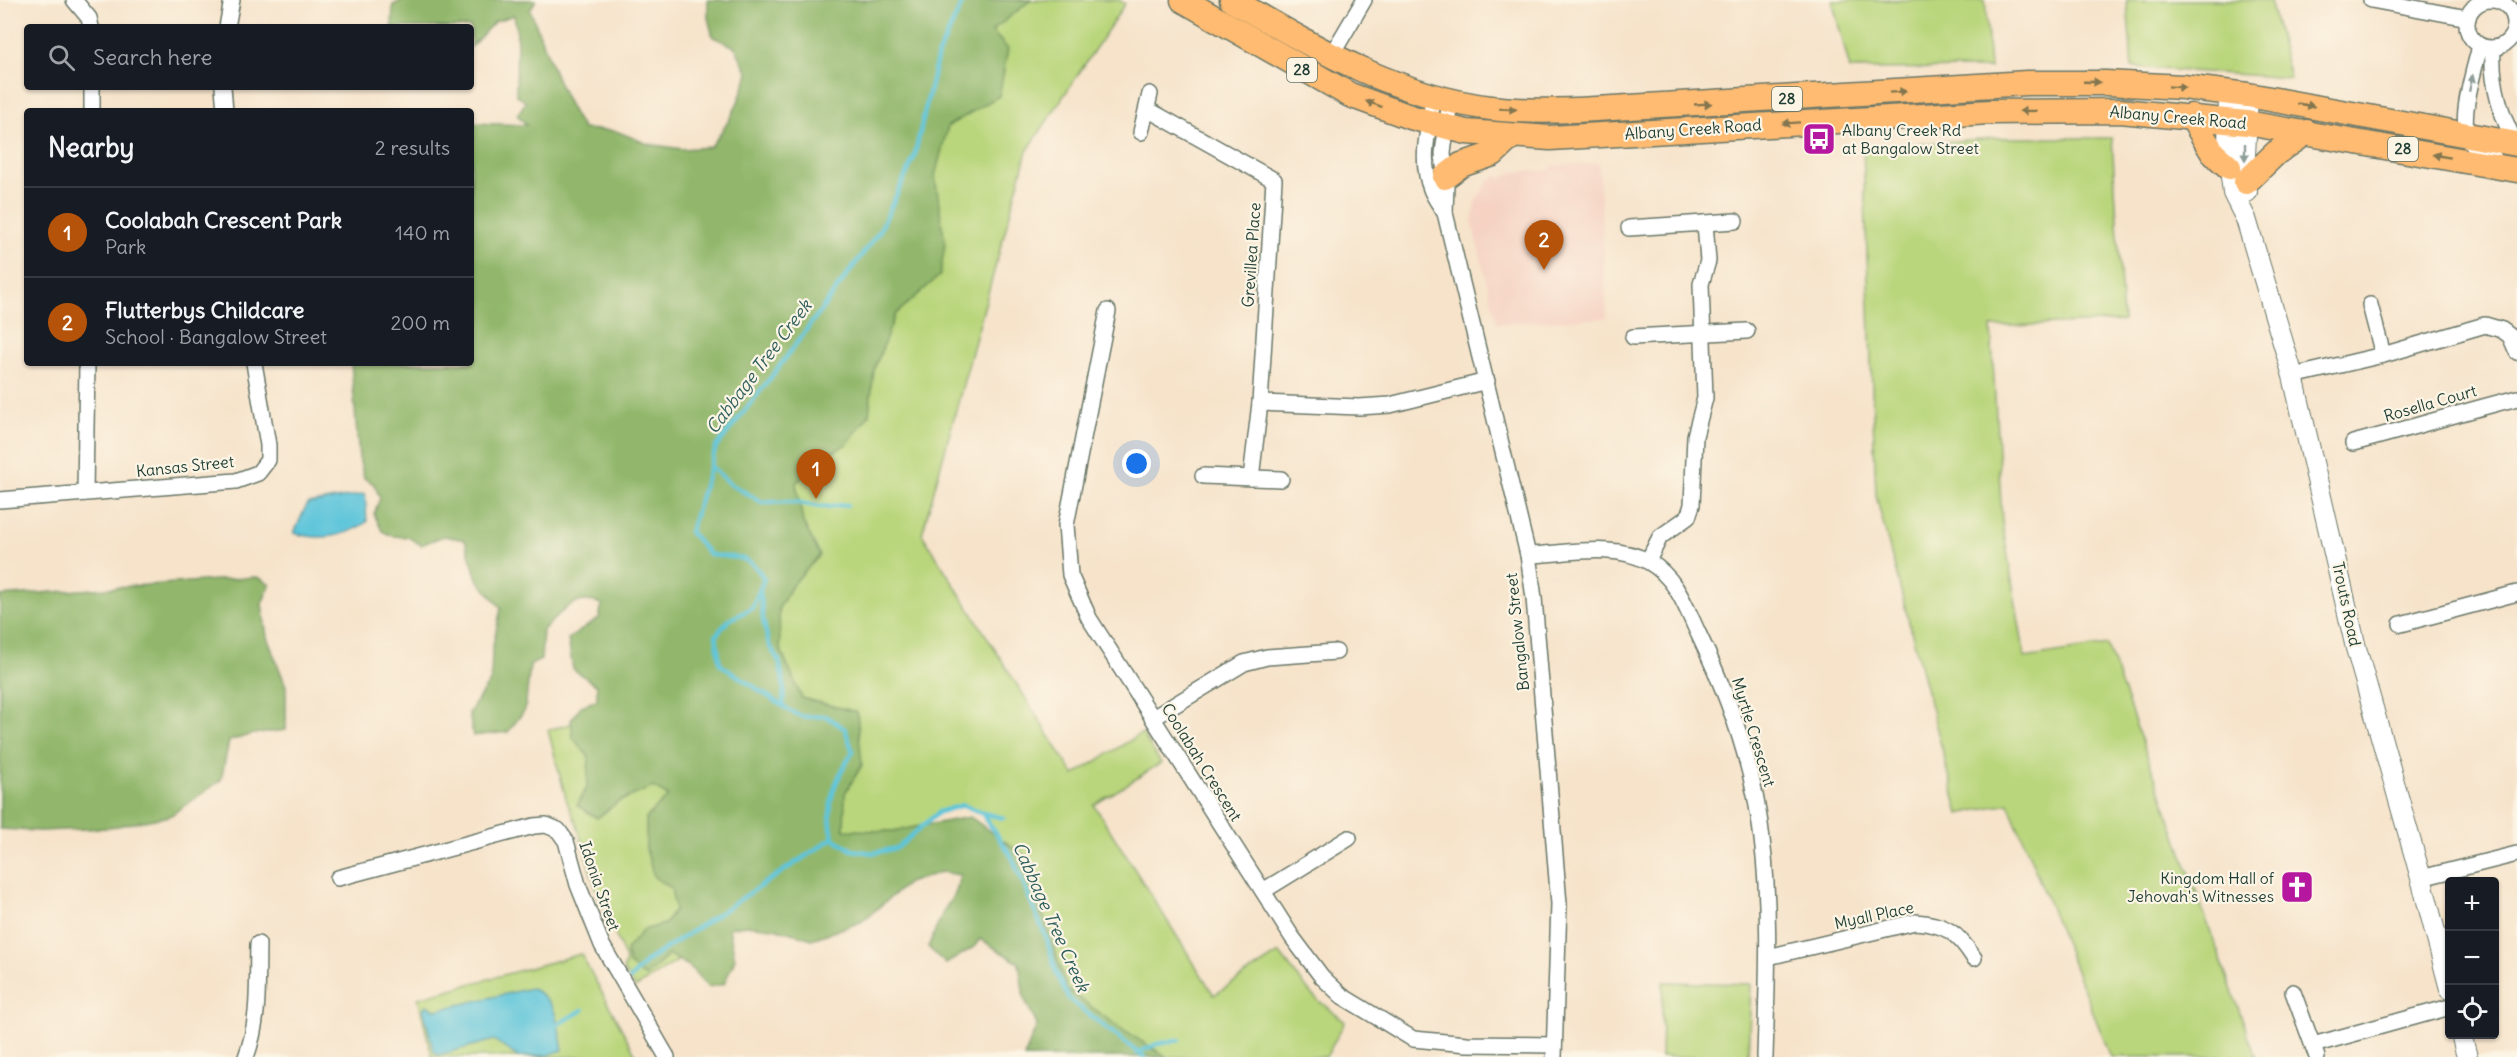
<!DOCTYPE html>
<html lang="en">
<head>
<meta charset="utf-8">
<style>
	body { margin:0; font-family:Delius,sans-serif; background:#242831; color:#f1f3f6 }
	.controls { position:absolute; right:18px; bottom:18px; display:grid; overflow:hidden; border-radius:6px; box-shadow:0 2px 4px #0004 }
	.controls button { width:54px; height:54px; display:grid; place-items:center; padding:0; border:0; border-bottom:2px solid #363941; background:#171b24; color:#f1f3f6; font:30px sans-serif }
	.you { position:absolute; left:1137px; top:464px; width:21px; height:21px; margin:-15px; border:4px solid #fff; border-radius:50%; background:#1a73e8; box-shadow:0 0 0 9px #1a73e833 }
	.badge { display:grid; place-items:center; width:39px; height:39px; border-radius:50%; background:#b45309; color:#fff; font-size:20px; font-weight:700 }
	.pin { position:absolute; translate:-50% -50px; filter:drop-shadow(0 2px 3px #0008) }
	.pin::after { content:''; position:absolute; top:32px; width:21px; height:18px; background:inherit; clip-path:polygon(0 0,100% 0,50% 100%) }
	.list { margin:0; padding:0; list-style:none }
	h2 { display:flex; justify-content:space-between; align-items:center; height:78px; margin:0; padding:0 24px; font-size:26px }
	h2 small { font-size:20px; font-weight:400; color:#9ea1a6 }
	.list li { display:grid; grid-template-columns:39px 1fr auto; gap:18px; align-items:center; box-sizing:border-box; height:90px; padding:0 24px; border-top:2px solid #363941 }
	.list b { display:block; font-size:22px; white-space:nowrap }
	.list p { margin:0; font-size:20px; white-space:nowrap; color:#9ea1a6 }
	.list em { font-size:20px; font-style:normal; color:#9ea1a6 }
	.icon { flex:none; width:33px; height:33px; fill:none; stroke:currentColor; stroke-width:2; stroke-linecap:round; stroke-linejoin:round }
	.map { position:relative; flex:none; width:2517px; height:1057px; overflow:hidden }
	.search { position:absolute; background:#171b24; box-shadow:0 2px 4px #0004; left:24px; top:24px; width:450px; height:66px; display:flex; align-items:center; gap:15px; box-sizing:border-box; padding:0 21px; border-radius:6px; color:#9ea1a6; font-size:22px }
	.panel { position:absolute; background:#171b24; box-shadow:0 2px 4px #0004; left:24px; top:108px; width:450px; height:258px; border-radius:6px }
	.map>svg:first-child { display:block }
	.built { fill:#f5d2c2 }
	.green { fill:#b9d67c; stroke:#6c8a58; stroke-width:1.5 }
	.forest { fill:#92b76c; stroke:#587a50; stroke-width:1.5 }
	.water { fill:#5dc5da; stroke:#3e8187; stroke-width:1.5 }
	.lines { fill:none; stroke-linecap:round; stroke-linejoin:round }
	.stream { stroke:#5dc5da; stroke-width:4.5 }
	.minor-casing { stroke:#6a7768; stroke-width:18 }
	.tertiary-casing { stroke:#6a7768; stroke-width:22 }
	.primary-casing { stroke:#6a7768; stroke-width:27 }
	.minor { stroke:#fff; stroke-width:15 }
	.tertiary { stroke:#fff; stroke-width:20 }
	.primary { stroke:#febb71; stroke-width:24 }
	.oneway { fill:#83764f }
	.oneway2 { fill:#8f9e9a }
	.labels { text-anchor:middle; stroke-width:4.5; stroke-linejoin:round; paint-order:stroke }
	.shield { fill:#fcf5e5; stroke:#617469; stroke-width:1.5 }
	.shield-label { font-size:15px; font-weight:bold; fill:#1f3d34 }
	.street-label { font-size:16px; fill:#1f3d34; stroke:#fcf5e5 }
	.poi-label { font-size:16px; fill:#1f3d34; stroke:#fcf5e5; text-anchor:start }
	.water-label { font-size:18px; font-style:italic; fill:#2e5f5e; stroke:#fcf5e5 }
</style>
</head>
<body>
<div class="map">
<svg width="2517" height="1057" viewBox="0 0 2517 1057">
	<rect width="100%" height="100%" fill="#fcf5e5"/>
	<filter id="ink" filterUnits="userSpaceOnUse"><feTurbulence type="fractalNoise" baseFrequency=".0167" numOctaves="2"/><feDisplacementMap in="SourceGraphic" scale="12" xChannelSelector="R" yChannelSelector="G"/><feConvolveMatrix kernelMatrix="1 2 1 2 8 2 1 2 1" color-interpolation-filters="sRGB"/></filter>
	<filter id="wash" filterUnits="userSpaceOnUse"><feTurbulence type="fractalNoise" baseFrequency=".008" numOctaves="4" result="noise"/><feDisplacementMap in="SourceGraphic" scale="24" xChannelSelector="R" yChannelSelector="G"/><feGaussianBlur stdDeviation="1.35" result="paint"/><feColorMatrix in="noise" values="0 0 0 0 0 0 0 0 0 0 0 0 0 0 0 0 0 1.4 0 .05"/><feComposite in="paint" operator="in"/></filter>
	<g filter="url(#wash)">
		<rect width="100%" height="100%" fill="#f6e3ca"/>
		<path class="built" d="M1599 163 1607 318 1497 324 1472 222 1477 198 1489 181 1498 175 1500 179 1514 172 1551 170V165Z"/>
		<g class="green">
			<path d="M964 0H1119L1125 4 1027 151 922 534 1074 775 1142 733 1161 763 1094 805 1214 995 1279 953 1312 995 1345 1022 1326 1057H1144L1069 999 1012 857 982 813 963 805 939 812 897 848 852 850 635 988 623 970 626 960 596 889 576 822 567 802 548 730 738 678 757 567Z"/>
			<path d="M1832 0H1985L1990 68 1850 69Z"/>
			<path d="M2127 0H2270L2290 78 2132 67Z"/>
			<path d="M1995 138H2112L2123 321 1991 327 2002 522 2025 658 2107 645 2256 1057H2111L2008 803 1959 814 1876 496 1863 148Z"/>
			<path d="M581 954 637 1057H432L418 998Z"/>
			<path d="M1663 982 1751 984 1748 1057H1661Z"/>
		</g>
		<g class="forest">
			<path d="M403 0H536L530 10C547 51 559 92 583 129L616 131 648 144 682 149 710 147C729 124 740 102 748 73L735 47 713 37 708 18V0H1031L992 31 1008 49 999 96 948 126 935 176 945 244 940 275 895 315 874 370 869 415 847 444 828 455 796 483 803 522 820 555 793 584 779 608 780 648 802 698 857 712 862 765 845 793 844 830 893 831 970 817 1024 855 1067 989 1126 1032 1167 1057H1024L1037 1025 1024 998 1019 963 980 939 974 947 946 964 928 947 944 910 956 892 960 875 941 872 908 883 861 922 812 939 774 928 745 925 729 928 735 959 724 984 708 987 689 966 669 955 645 977 629 964 626 950 643 930 665 924 675 909 671 888 654 877 646 849V818L668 796 653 787 618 802 597 818 577 805 587 787 589 757 573 738 571 720 581 706 597 700V686L573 669 568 639 599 618 602 604C572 594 563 611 543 630L541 660 530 665 525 710 508 732 473 736 469 713 491 680 492 650 501 608 477 579 465 540 444 536 421 545 408 537 392 536 382 531 374 514 380 498 374 484 364 478 359 458 351 363H471V123L527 125 517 115 526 102 516 95 517 35 514 15 494 22 471 47V27H392L393 5Z"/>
			<path d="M257 577 270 584 262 604 267 637 286 686V730L253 734 229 741 221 780 170 816 107 828 41 831 0 829V596Z"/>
		</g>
		<g class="water">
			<path d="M365 494 367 522C345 537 319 541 294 533L307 504Z"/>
			<path d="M531 988C559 1002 557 1022 563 1050L548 1055 518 1057 494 1040 439 1055 434 1052 423 1009 426 1005 437 1010Z"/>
		</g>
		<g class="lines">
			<g class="stream">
				<path d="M964 0 938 54 914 158 879 232 772 376 716 447 690 532 710 555C737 558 750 554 764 579L752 608 729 620 716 635 720 664 790 711 804 717 826 716 845 729 853 752C834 781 825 803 833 838L852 850 873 853 897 848 939 812 963 805 982 813 1012 857 1047 940 1057 975 1069 999 1144 1057"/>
				<path d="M710 466 730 484 762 502H795L821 507 847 505"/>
				<path d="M760 590 763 620 769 645 779 661 784 686 783 706"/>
				<path d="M983 813 1003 818"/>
				<path d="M630 979 647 961 833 838"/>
				<path d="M558 1024 583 1010"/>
				<path d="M1137 1053 1157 1044 1179 1040"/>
			</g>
		</g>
	</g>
	<g filter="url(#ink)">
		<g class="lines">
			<defs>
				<g id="minor">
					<path d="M74 0 89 18 91 27"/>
					<path d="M2371 0 2468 18"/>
					<circle cx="2491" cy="24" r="24"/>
					<path d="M227 27 232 0"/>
					<path d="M2480 46C2475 68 2456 124 2471 143 2476 150 2484 151 2492 154L2498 167"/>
					<path d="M2493 48C2491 83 2500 114 2516 144"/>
					<path d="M1331 56 1364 0"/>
					<path d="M92 87V111"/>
					<path d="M223 87 225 111"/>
					<path d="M1434 96C1429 126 1419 160 1431 189 1434 197 1440 205 1445 213L1528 555 1534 598 1559 904 1554 1057"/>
					<path d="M1147 109 1274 180 1260 403 1251 478"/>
					<path d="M1141 132 1150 94"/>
					<path d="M1445 213 1446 185 1443 153 1450 101"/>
					<path d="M1629 228 1735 221"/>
					<path d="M2370 305 2383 355"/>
					<path d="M1108 311 1066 525 1070 575 1089 618 1292 937 1322 977 1342 996 1413 1039 1467 1044 1554 1045"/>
					<path d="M1633 337 1747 331"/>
					<path d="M2293 376 2383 355 2485 325 2502 330 2510 336 2517 352"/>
					<path d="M1260 403 1359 407 1390 405 1487 381"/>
					<path d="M2353 443C2408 429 2462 412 2517 398"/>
					<path d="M1203 476 1281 479"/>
					<path d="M85 493 87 363"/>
					<path d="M0 500 236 481 258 473 268 460V445L254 363"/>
					<path d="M1528 555C1565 554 1615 542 1649 562 1677 578 1686 608 1699 635 1730 699 1754 768 1762 839 1771 911 1767 984 1765 1057"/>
					<path d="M1648 561 1660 537 1688 517 1692 505 1695 436 1705 398 1701 284 1708 261 1705 223"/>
					<path d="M2401 624 2517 593"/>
					<path d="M1153 718 1244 663 1267 657 1336 652"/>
					<path d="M338 878 534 826 546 825 558 830 566 841 578 885 602 945 667 1057"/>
					<path d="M2421 878 2517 854"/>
					<path d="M1263 891 1349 838"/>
					<path d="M1768 957 1915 922C1946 924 1957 932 1974 958"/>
					<path d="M2293 992 2317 1057"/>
					<path d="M2313 1045 2450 1007"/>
					<path d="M246 1057C260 1020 257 982 258 944"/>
				</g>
				<g id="tertiary">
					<path d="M2229 92 2228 152 2233 193 2246 219 2293 376 2356 648 2421 878 2450 989"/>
					<path d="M2247 192 2245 156 2248 95"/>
					<path d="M2461 1034 2467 1057"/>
				</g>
				<g id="primary">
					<path d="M1183 0 1350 95 1410 117 1466 132 1550 138 1990 112 2120 111 2247 123 2517 170"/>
					<path d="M1232 0C1314 47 1395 96 1491 108 1525 112 1561 111 1596 109L2027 83H2106L2183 87 2248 95 2517 144"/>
					<path d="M2191 116 2213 153 2229 167"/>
					<path d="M1445 177 1461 165 1493 154 1511 137"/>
					<path d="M2246 182 2276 153 2307 132"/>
				</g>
			</defs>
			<use href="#minor" class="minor-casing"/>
			<use href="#tertiary" class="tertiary-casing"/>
			<use href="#primary" class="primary-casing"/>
			<use href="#minor" class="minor"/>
			<use href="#tertiary" class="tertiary"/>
			<use href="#primary" class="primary"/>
		</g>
		<defs><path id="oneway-solid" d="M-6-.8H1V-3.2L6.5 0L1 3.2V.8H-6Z" transform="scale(1.5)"/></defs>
		<g class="oneway">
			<use href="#oneway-solid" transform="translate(2092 82) rotate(2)"/>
			<use href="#oneway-solid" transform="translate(2177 87) rotate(4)"/>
			<use href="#oneway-solid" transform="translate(1898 92) rotate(-4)"/>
			<use href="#oneway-solid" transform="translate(1374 104) rotate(-160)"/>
			<use href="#oneway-solid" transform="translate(1703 104) rotate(-3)"/>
			<use href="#oneway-solid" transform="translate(2306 105) rotate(10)"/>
			<use href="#oneway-solid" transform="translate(1508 109) rotate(3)"/>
			<use href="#oneway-solid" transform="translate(2028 111) rotate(179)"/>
			<use href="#oneway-solid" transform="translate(1791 123) rotate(176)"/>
			<use href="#oneway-solid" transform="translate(2441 156) rotate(-170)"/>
		</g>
		<g class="oneway2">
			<use href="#oneway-solid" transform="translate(2471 83) rotate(-78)"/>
			<use href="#oneway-solid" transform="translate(2245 152) rotate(90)"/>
		</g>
	</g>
	<defs>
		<symbol id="bus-square" viewBox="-11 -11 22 22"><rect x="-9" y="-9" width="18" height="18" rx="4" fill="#b5179e" stroke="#fcf5e5"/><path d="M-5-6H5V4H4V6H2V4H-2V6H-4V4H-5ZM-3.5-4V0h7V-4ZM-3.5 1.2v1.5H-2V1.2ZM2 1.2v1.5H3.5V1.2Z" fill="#fff"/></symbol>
		<symbol id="church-square" viewBox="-11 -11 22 22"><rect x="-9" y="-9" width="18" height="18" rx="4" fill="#b5179e" stroke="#fcf5e5"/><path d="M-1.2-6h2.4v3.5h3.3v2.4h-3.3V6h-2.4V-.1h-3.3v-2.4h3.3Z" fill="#fff"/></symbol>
	</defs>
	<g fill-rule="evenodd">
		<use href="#bus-square" x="1800" y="120" width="38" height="38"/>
		<use href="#church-square" x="2278" y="868" width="38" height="38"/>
	</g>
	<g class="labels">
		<g class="shield">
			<rect x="1287" y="58" width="30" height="24" rx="4.5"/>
			<rect x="1772" y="87" width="30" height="24" rx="4.5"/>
			<rect x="2388" y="137" width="30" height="24" rx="4.5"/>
		</g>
		<g class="shield-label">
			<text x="1302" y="75">28</text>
			<text x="1787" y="104">28</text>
			<text x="2403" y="154">28</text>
		</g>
		<g class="street-label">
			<text transform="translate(2178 117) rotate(5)" y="6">Albany Creek Road</text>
			<text transform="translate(1693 129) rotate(-4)" y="6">Albany Creek Road</text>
			<text transform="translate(1251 255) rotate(-86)" y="6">Grevillea Place</text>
			<text transform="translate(2430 403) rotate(-16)" y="6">Rosella Court</text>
			<text transform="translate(185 466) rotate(-6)" y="6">Kansas Street</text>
			<text transform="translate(2347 604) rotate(78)" y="6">Trouts Road</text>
			<text transform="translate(1517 632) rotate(-96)" y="6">Bangalow Street</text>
			<text transform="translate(1754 732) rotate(73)" y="6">Myrtle Crescent</text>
			<text transform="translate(1202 762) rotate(58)" y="6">Coolabah Crescent</text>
			<text transform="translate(600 886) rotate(71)" y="6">Idonia Street</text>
			<text transform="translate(1874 915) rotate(-12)" y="6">Myall Place</text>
		</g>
		<g class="poi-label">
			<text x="1842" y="136">Albany Creek Rd<tspan x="1842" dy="18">at Bangalow Street</tspan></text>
			<text x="2274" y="884" text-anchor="end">Kingdom Hall of<tspan x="2274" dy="18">Jehovah's Witnesses</tspan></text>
		</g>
		<g class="water-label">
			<text transform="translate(759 367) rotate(-53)" y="6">Cabbage Tree Creek</text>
			<text transform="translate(1051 917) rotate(66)" y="6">Cabbage Tree Creek</text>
		</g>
	</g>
</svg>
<div class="controls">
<button>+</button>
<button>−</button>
<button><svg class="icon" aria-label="locate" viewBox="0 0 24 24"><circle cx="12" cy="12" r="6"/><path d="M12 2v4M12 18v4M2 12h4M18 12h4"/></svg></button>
</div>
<div class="you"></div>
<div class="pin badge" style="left:816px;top:499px">1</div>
<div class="pin badge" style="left:1544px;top:270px">2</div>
<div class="search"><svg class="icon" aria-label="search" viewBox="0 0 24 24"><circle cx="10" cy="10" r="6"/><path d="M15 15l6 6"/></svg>Search here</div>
<section class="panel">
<h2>Nearby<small>2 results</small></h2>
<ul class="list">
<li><span class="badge">1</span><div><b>Coolabah Crescent Park</b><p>Park</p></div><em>140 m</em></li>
<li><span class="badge">2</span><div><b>Flutterbys Childcare</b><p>School · Bangalow Street</p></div><em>200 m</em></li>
</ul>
</section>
</div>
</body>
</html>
